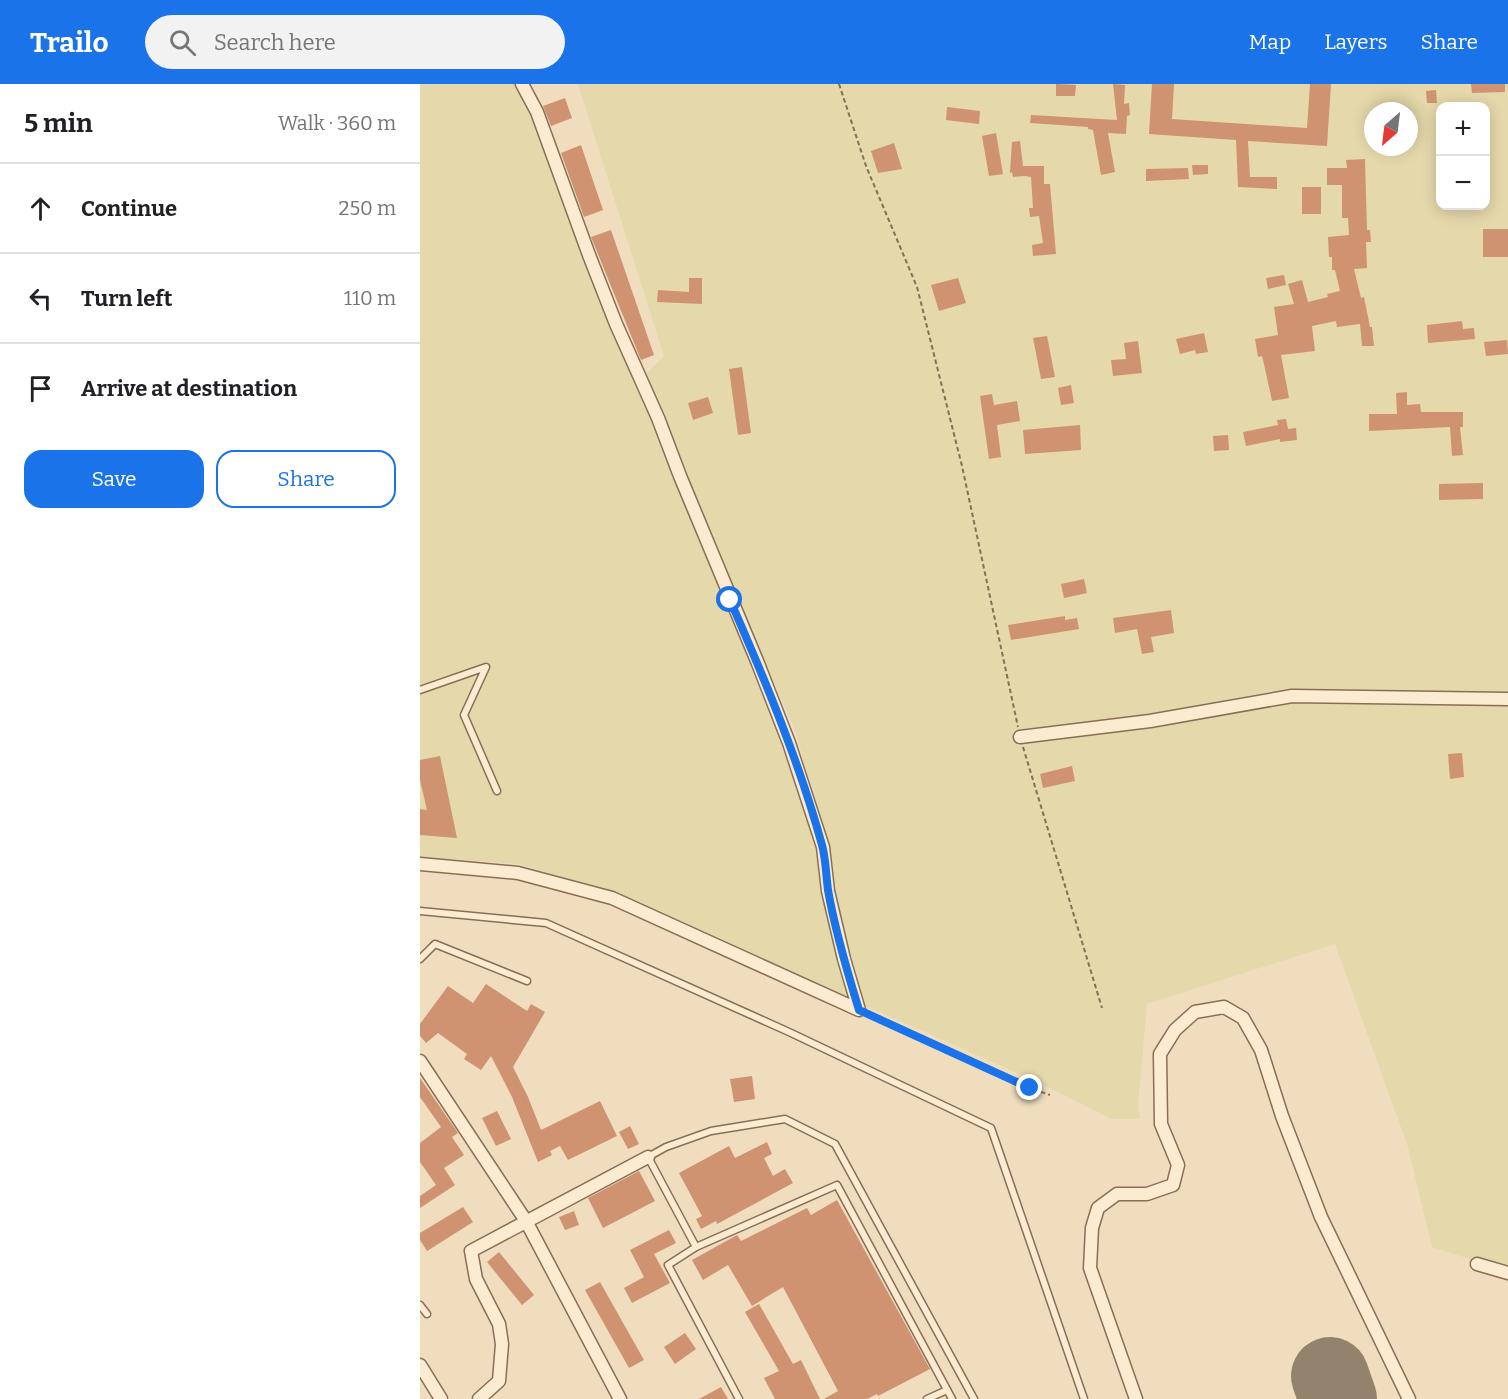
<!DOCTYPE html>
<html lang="en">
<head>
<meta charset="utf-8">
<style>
	body { margin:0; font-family:Bitter,serif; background:#f2f2f2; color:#202124 }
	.controls { position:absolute; right:18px; top:18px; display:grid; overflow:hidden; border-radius:12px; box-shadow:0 3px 15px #0003 }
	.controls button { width:54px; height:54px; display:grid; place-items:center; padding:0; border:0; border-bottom:2px solid #e0e0e0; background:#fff; color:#202124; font:30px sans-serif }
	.compass { position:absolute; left:944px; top:18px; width:54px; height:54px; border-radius:50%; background:#fff; box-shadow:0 3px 15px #0003; rotate:208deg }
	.stop { position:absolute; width:18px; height:18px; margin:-14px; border:4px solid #1a73e8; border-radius:50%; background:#fff }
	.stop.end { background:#1a73e8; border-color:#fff; box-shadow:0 2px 6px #0008 }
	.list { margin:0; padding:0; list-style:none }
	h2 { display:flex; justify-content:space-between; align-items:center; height:78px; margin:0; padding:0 24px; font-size:26px }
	h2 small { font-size:20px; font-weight:400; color:#757577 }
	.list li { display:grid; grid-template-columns:39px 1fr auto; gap:18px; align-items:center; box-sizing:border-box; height:90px; padding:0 24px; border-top:2px solid #e0e0e0 }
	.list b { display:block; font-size:22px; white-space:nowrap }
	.list em { font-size:20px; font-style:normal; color:#757577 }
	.actions { display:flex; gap:12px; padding:18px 24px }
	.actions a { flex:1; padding:14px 0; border:2px solid #1a73e8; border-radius:18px; text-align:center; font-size:21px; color:#1a73e8 }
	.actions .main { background:#1a73e8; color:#fff }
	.icon { flex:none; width:33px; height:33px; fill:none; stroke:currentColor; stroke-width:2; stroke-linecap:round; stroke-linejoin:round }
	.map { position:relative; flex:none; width:1088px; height:1315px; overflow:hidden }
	header { display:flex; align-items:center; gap:36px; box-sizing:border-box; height:84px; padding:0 30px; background:#1a73e8; color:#fff }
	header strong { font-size:28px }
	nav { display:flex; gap:33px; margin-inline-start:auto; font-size:21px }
	.search { width:420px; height:54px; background:#f2f2f2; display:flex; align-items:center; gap:15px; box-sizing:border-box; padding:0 21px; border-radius:33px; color:#757577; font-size:22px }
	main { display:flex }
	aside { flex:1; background:#fff }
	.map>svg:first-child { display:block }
	.farmland { fill:#e5d8ab; fill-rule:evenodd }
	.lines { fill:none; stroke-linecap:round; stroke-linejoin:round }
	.runway { stroke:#93826c; stroke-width:78 }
	.building { fill:#cf9372 }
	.service-casing { stroke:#886e56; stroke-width:9 }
	.minor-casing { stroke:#886e56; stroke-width:15 }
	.path { stroke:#886e56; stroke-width:2; stroke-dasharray:4.5 3; stroke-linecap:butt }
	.service { stroke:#faebd1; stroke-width:6 }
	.minor { stroke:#faebd1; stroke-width:12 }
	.route { stroke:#1a73e8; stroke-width:8 }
</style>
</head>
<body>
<header>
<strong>Trailo</strong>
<div class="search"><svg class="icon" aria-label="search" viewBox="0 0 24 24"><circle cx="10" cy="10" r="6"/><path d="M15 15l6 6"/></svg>Search here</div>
<nav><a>Map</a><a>Layers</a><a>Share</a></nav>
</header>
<main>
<aside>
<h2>5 min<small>Walk · 360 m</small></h2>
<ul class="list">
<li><svg class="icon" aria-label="ahead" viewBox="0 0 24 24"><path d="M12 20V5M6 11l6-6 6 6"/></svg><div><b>Continue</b></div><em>250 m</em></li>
<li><svg class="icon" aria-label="left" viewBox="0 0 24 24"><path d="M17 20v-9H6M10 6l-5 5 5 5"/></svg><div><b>Turn left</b></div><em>110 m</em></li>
<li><svg class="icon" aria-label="arrive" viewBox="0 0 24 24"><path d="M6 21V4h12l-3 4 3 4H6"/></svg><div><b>Arrive at destination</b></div></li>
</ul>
<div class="actions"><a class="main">Save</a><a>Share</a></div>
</aside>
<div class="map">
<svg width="1088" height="1315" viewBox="0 0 1088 1315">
	<rect width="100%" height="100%" fill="#efddbe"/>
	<g class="farmland">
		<path d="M0 0H100L171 197 224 316 308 523 400 764 431 916 194 809 99 780 0 773Z"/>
		<path d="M158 0H1088V1187L1012 1163 988 1063 915 860 727 920 718 1021 720 1035H691L620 999 437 918 411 806 407 762 375 646 284 439 226 290 244 272ZM1020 22H1066V122H1020ZM953 27H989V63H953Z"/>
	</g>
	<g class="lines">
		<path class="runway" d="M910 1292 918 1315"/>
	</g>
	<g class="building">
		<path d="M636 0 656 1 655 12H636Z"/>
		<path d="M693 0 705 1 704 20 709 19 710 31 707 32 706 50 688 49 695 88 681 91 673 46 668 45V43L610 39 611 31 697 36Z"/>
		<path d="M732 0H754L752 35 887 44 890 0H911L907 62 828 57 830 93H857V105L818 103 816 56 729 50Z"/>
		<path d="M1051 0H1085V8L1052 9Z"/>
		<path d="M1016 6 1017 19H1007L1006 7Z"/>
		<path d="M145 14 152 34 131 42 123 22Z"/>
		<path d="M527 23 560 27 559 40 526 36Z"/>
		<path d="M576 49 583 90 569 92 562 52Z"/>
		<path d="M600 57 603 82H624V100H630L636 170 613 172 612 161 623 159 619 132 610 133 609 124H613L611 93 605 92 593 93 592 88 590 89 592 58Z"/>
		<path d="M474 59 482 85 458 89 451 67Z"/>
		<path d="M161 61 183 126 164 133 141 69Z"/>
		<path d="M945 75 947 146H950L951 158H946L947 184 934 185 941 214 944 213 950 243H952L954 262H942L940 240 917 243 916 237 892 242 895 267 861 271 869 314 852 317 844 280 842 272 838 273 835 255 858 251 854 223 874 220 868 200 882 196 888 218 908 213 907 210 920 207 915 186H912V173H909L908 153 929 151 928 134H922V101H907V84H927L926 76Z"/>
		<path d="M772 81H788V90L773 91Z"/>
		<path d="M768 84 769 95 726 97V85Z"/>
		<rect x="882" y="103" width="19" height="27"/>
		<rect x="1063" y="145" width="25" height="28"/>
		<path d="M191 146 234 271 221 276 171 153Z"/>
		<path d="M864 191 866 201 848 205 846 194Z"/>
		<path d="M269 194H282V220L237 218 238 206 269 208Z"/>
		<path d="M538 194 546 219 519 227 511 201Z"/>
		<path d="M1042 237 1043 245 1054 244 1055 255 1008 259 1007 241Z"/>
		<path d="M784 249 788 268 776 270 775 266 760 270 756 255Z"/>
		<path d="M627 252 635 293 621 295 613 254Z"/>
		<path d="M1087 256 1088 270 1066 272 1064 258Z"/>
		<path d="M718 257 722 289 693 292 691 276 706 275 704 259Z"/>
		<path d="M322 283 331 349 318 351 309 285Z"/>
		<path d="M651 301 654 319 641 321 638 304Z"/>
		<path d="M987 308V321L1000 320 1001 328H1043V343H1040L1043 371 1032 372 1030 343 949 347V330H977L976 309Z"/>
		<path d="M572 310 574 321 597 317 600 337 577 341 581 373 569 375 560 312Z"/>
		<path d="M288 313 293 329 273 336 268 319Z"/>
		<path d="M866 335 868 345 876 344 877 356 860 358V355L826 362 823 348 858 341 857 336Z"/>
		<path d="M660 341 661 366 605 370 603 346Z"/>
		<path d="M808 351 809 366 794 367 793 352Z"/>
		<path d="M1063 399V415L1019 416V400Z"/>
		<path d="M664 495 667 509 644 514 641 500Z"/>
		<path d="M751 526 754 549 731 553 734 568 722 570 717 545 695 549 693 534Z"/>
		<path d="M645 532V536L657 534 659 545 591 556 588 541Z"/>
		<path d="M1042 669 1044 693 1030 695 1028 670Z"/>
		<path d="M20 672 37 754 0 751V725L7 726 0 696V676Z"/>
		<path d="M652 682 655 697 623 704 620 690Z"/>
		<path d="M66 900 107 927 111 920 125 928 93 983 108 1013 121 1046 180 1017 197 1052 148 1076 140 1062 130 1067 132 1071 118 1078 92 1013 71 972 61 986 44 975 47 970 18 949 6 959 0 952V940L28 902 53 919Z"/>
		<path d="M332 992 335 1015 314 1018 310 995Z"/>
		<path d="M0 994 38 1049 32 1053 44 1071 24 1084 35 1101 0 1124V1112L16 1101 0 1078V1059L21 1043 0 1013Z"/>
		<path d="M77 1027 91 1055 76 1062 62 1034Z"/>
		<path d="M210 1042 219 1060 208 1065 199 1048Z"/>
		<path d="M347 1058 352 1070 344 1074 353 1092 365 1085 373 1099 297 1140 296 1137 281 1145 276 1135 282 1132 259 1089 309 1062 315 1074Z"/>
		<path d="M219 1087 235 1117 183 1144 168 1114Z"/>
		<path d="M417 1116 510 1285 458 1312 457 1310 447 1315H404L418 1307 363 1203 332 1222 308 1181 283 1196 272 1176 317 1151 321 1157 387 1124 391 1131Z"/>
		<path d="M43 1123 53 1138 7 1167 0 1156V1149Z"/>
		<path d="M154 1127 159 1141 145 1146 139 1133Z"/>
		<path d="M249 1146 256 1159 234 1170 250 1199 212 1219 204 1204 224 1193 210 1166Z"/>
		<path d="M79 1168 114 1211 102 1221 67 1178Z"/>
		<path d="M180 1198 224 1276 209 1284 165 1206Z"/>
		<path d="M339 1220 373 1280 381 1276 400 1315H355L344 1294 359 1287 325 1228Z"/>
		<path d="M265 1249 276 1265 255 1280 244 1263Z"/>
		<path d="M301 1303 308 1315H279Z"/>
	</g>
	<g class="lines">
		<defs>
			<g id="service">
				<path d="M0 606 66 583 44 631 77 707"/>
				<path d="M0 827 126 839 369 948 571 1044 664 1315"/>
				<path d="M0 875 15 860 107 897"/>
				<path d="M276 1163 417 1101 532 1315"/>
				<path d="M0 1221 7 1230"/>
				<path d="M319 1315 248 1181 276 1163 228 1073 246 1063 291 1047 365 1035 415 1060 554 1315"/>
				<path d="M507 1315 527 1306"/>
			</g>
			<g id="minor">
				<path d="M600 653 730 637 872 612 1088 615"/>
				<path d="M0 780 98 789 192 814 439 926 424 875 408 807 403 763 369 659 337 577 260 392 238 334 196 240 169 171 117 28 102 0"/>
				<path d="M0 977 106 1137 200 1315"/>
				<path d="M1057 1180 1088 1189"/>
				<path d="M0 1281 21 1315"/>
				<path d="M59 1315 79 1297 82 1260 79 1240 56 1195 51 1167 228 1073"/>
				<path d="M716 1315 670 1184 672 1144 678 1124 697 1110H727L753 1101 758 1081 741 1040 740 970 755 946 775 928 804 923 823 934 841 966 862 1032 901 1133 989 1315"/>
			</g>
		</defs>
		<use href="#service" class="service-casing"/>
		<use href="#minor" class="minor-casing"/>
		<g class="path">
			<path d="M419 0 446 82 497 203 542 382 598 643"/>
			<path d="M603 663 682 924"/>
			<path d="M450 931 610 1004 630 1011"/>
		</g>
		<use href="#service" class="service"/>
		<use href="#minor" class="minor"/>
	</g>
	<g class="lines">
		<path class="route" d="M310 516C345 596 379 677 402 761 406 776 406 791 408 806 415 847 427 887 439 926L610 1004"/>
	</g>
</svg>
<div class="controls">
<button>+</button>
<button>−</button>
</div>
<svg class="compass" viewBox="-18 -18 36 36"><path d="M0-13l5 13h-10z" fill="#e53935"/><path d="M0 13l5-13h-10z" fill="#757577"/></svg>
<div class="stop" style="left:310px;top:516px"></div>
<div class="stop end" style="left:610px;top:1004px"></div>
</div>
</main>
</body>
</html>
